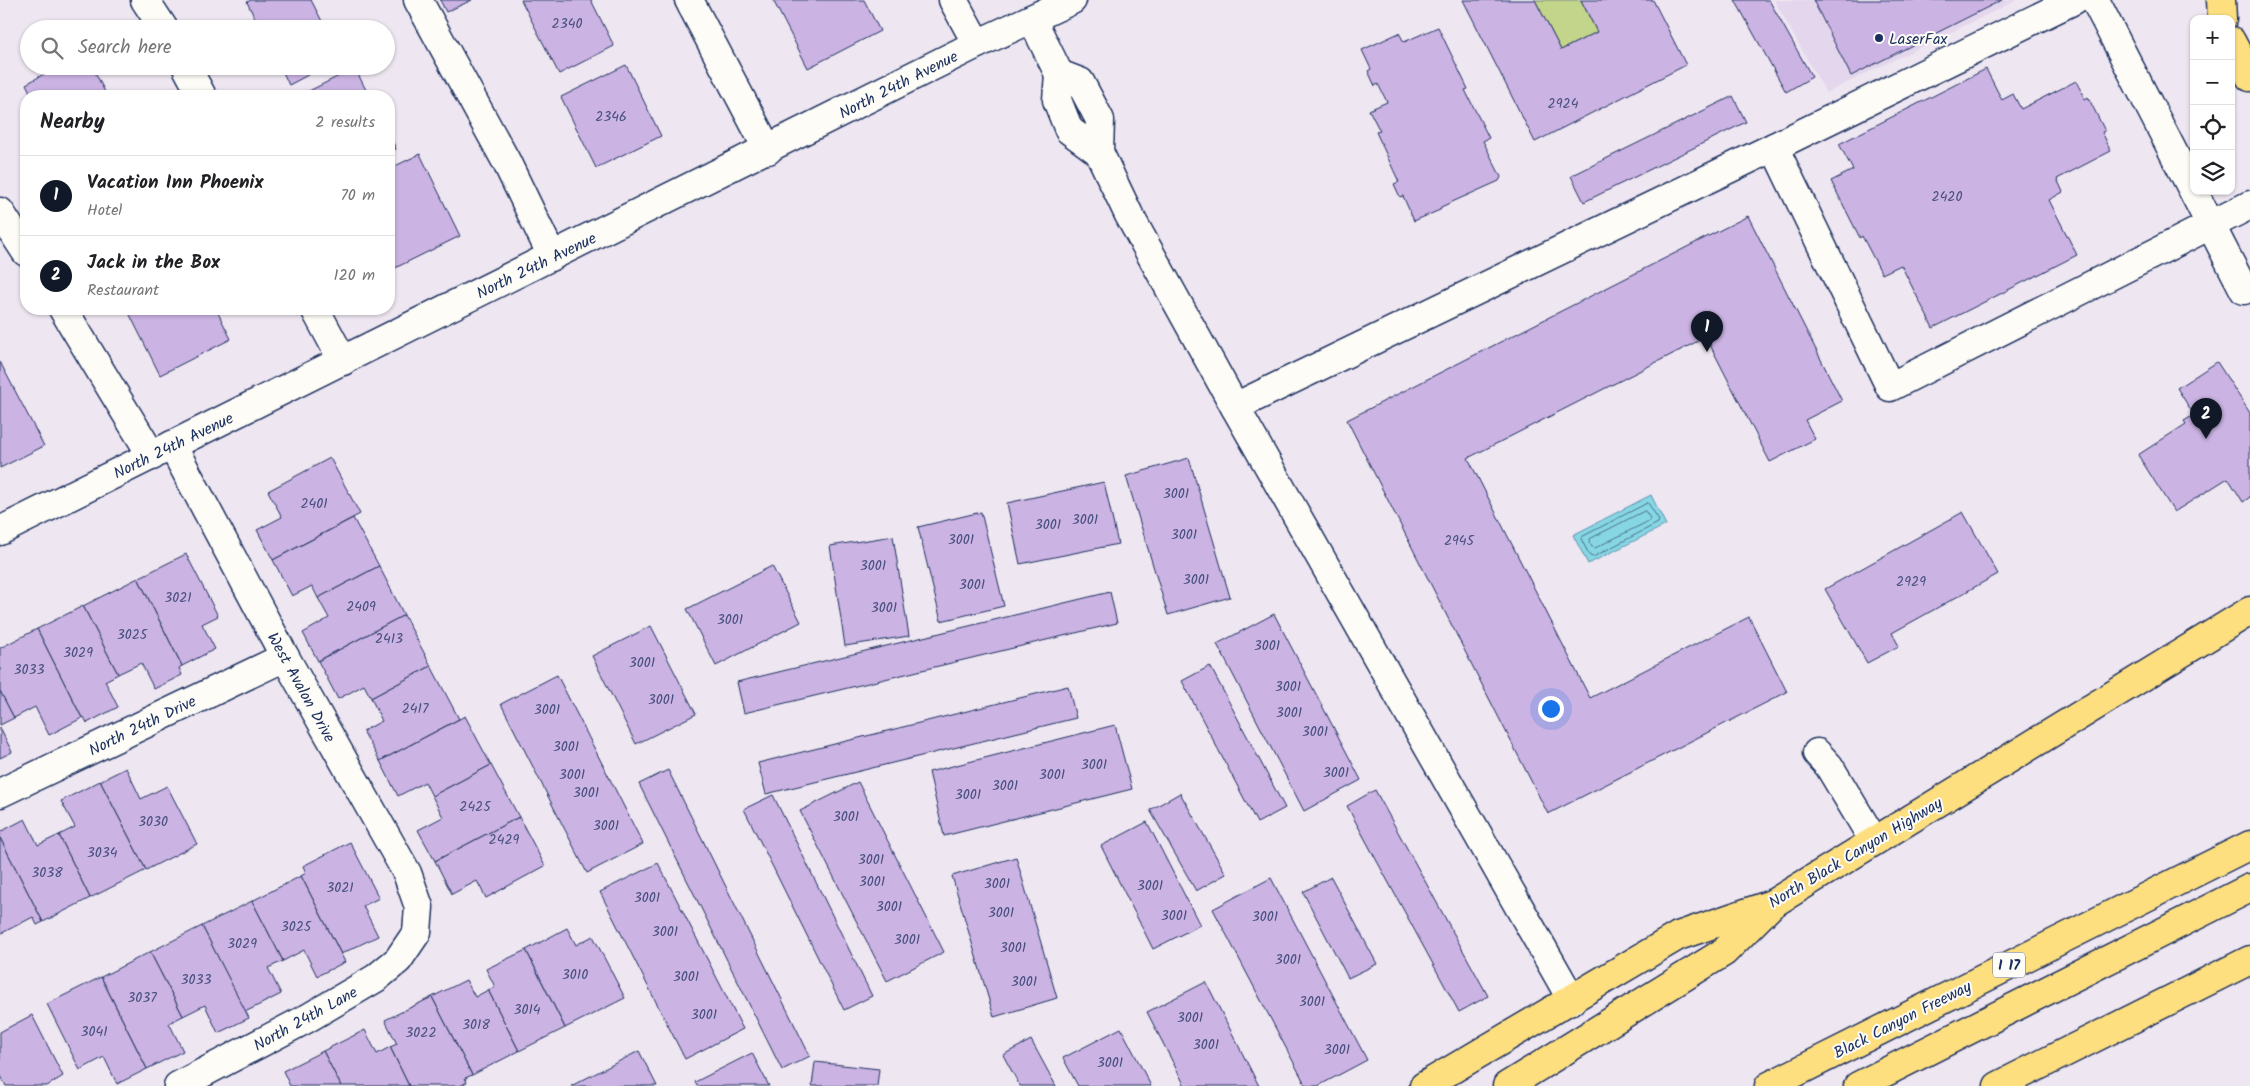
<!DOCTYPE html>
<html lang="en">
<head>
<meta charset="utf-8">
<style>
	body { margin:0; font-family:Kalam,sans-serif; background:#f2f2f2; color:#202124 }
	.controls { position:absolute; right:15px; top:15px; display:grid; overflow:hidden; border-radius:10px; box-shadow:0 1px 4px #0004 }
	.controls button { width:45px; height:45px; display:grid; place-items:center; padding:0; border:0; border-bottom:1px solid #e0e0e0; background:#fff; color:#202124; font:25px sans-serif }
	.you { position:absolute; left:1550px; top:708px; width:18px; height:18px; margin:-12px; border:4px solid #fff; border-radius:50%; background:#1a73e8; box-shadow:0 0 0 8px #1a73e833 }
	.badge { display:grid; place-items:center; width:32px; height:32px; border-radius:50%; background:#111827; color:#fff; font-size:16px; font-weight:700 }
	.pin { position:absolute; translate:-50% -41px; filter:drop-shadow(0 1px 2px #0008) }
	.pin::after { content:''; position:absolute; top:26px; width:18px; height:15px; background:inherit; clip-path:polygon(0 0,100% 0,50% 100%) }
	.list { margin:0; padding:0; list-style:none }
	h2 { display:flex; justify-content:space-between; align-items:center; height:65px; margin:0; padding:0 20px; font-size:21px }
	h2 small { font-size:16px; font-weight:400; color:#757577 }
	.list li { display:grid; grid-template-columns:32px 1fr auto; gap:15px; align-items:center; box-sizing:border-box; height:80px; padding:0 20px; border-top:1px solid #e0e0e0 }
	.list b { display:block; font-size:19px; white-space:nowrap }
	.list p { margin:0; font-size:16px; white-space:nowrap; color:#757577 }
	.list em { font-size:16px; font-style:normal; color:#757577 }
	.icon { flex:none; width:28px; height:28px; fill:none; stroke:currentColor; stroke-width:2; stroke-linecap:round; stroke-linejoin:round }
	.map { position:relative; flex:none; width:2250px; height:1086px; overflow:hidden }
	.search { position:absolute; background:#fff; box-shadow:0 1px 4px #0004; left:20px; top:20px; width:375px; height:55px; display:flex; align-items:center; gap:12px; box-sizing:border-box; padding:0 18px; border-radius:28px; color:#757577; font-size:19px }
	.panel { position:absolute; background:#fff; box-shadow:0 1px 4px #0004; left:20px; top:90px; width:375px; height:225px; border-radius:20px }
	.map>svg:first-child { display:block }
	.built { fill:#e4d7ed }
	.green { fill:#c2d58a; stroke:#6e8274 }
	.water { fill:#87d6e3; stroke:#5c93ae }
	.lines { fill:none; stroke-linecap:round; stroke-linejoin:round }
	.shore { stroke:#467293; stroke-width:1 }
	.building { fill:#cbb3e3; stroke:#1b2f5e }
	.minor-casing { stroke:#1b2f5e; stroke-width:31 }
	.major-casing { stroke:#1b2f5e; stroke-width:31 }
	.highway-casing { stroke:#1b2f5e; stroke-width:31 }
	.minor { stroke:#fdfcf7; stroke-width:28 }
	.major { stroke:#fedf80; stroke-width:28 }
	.highway { stroke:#fedf80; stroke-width:28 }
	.poi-dot { fill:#1b2f5e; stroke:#fdfcf7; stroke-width:2 }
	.labels { text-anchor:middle; stroke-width:4; stroke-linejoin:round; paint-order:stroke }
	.number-label { font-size:14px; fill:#47507f }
	.shield { fill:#fdfcf7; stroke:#5f6c8c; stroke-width:1 }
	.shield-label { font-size:15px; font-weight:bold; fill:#1b2f5e }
	.poi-label { font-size:16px; fill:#1b2f5e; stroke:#fdfcf7; text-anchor:start }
	.street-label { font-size:16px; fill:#1b2f5e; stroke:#fdfcf7 }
</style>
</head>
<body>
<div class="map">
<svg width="2250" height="1086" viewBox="0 0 2250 1086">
	<rect width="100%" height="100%" fill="#eee6f1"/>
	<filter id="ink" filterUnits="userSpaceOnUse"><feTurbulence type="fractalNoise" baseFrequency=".02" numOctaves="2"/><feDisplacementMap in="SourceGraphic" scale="10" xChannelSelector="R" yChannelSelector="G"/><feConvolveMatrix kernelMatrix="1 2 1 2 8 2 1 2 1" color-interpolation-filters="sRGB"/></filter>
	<g filter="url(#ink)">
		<path class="built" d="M1774 0H2017L1826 93Z"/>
		<path class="green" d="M1535 0H1581L1597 32 1561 50Z"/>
		<path class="water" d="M1651 495 1666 525 1588 564 1573 535Z"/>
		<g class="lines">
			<g class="shore">
				<path d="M1648 503 1659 520 1658 523 1593 557 1590 556 1581 539 1582 537Z"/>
				<path d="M1645 511 1650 518 1649 521 1595 548 1592 547 1589 542 1590 539Z"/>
			</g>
		</g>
		<g class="building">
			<path d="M251 0H311L326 29H260L247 2Z"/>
			<path d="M440 0H472L446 12Z"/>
			<path d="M521 0H591L614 46 559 74Z"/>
			<path d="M773 0H864L880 31 808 68Z"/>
			<path d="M1463 0H1535L1561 50 1597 32 1581 0H1653L1686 65 1535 142Z"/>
			<path d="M1735 0H1769L1812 77 1786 92Z"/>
			<path d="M1813 0H2002L1851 76Z"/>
			<path d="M1438 27 1468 89 1465 90 1489 138 1483 141 1501 177 1499 181 1441 207 1440 210 1414 221 1403 196 1400 197 1394 184 1399 182 1376 132 1380 131 1369 110 1387 102 1378 84 1375 86 1368 71 1371 69 1362 50 1399 33 1404 42Z"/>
			<path d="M626 65 661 136 596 168 561 97Z"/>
			<path d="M59 66H92L107 96H32L26 84Z"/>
			<path d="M280 66H325L289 85Z"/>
			<path d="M355 68 369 96H299Z"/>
			<path d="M1986 69 2002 100 2013 94 2021 109 2076 81 2085 99 2088 97 2105 131 2102 132 2111 151 2057 179 2063 192 2049 200 2077 255 1933 328 1901 265 1882 274 1862 236 1860 238 1831 181 1853 170 1839 144Z"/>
			<path d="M1733 96 1746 122 1584 202 1571 176Z"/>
			<path d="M389 134 396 149 389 153Z"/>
			<path d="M420 154 460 236 389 271V169Z"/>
			<path d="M1748 216 1842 401 1805 420 1815 439 1770 462 1706 337 1468 458 1590 698 1749 617 1787 692 1548 814 1347 420Z"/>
			<path d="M127 309H216L231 339 160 375Z"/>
			<path d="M0 362 44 446 0 468Z"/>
			<path d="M2217 362 2250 413V497L2243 502 2228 478 2174 512 2138 455 2186 424 2184 421 2194 415 2177 388Z"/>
			<path d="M330 458 360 514 273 560 257 530 282 517 268 491Z"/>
			<path d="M1189 458 1230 597 1168 615 1126 476Z"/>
			<path d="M1104 482 1118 544 1020 564 1007 503Z"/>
			<path d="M981 512 1004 606 941 621 918 527Z"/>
			<path d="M1963 512 1998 574 1892 633 1899 646 1867 663 1825 589Z"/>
			<path d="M353 518 379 566 318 598 312 586 292 596 273 560Z"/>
			<path d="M893 536 909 636 845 646 830 546Z"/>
			<path d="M186 554 218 616 202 624 215 649 182 666 138 578Z"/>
			<path d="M379 566 404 615 318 661 303 633 329 618 318 598Z"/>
			<path d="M772 566 801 622 716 666 687 609Z"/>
			<path d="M138 578 182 666 179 668 182 675 154 689 141 663 118 674 83 606Z"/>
			<path d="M1110 592 1117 623 744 713 737 682Z"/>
			<path d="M83 606 118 674 105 681 118 707 87 723 84 717 82 718 37 629Z"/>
			<path d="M1274 614 1361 780 1304 811 1217 644Z"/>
			<path d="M404 615 431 666 371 698 364 685 338 699 318 661Z"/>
			<path d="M651 626 696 714 636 744 592 656Z"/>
			<path d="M37 629 82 718 49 735 35 707 14 718 0 691V648Z"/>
			<path d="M431 666 459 719 380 761 363 731 382 721 371 698Z"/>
			<path d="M1210 666 1285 808 1257 823 1182 681Z"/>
			<path d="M557 675 643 844 587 873 501 704Z"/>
			<path d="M1068 686 1076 718 766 794 758 763Z"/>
			<path d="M0 691 14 718 0 725Z"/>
			<path d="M465 716 491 765 432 796 425 782 398 796 380 761Z"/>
			<path d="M1115 725 1132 789 944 836 929 772Z"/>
			<path d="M0 728 12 752 0 758Z"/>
			<path d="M491 765 519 817 435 861 418 830 443 817 432 796Z"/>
			<path d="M126 768 141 799 167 786 197 844 146 870 100 781Z"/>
			<path d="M668 770 810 1056 782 1070 639 784Z"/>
			<path d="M100 781 146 870 90 898 59 835 75 827 61 801Z"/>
			<path d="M858 782 944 952 887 981 800 811Z"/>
			<path d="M1375 790 1488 996 1459 1012 1347 806Z"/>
			<path d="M1180 793 1226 874 1196 891 1150 810Z"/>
			<path d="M773 795 872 996 844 1010 744 809Z"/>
			<path d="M519 817 545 866 486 898 477 881 452 894 435 861Z"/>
			<path d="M25 819 38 845 59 835 90 898 43 922 0 838V832Z"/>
			<path d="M1147 822 1200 925 1153 949 1101 846Z"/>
			<path d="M0 838 43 922 37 925 33 917 0 934Z"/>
			<path d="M350 842 379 898 363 906 378 936 341 954 301 876 306 873 303 866Z"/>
			<path d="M1016 857 1057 998 994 1017 952 876Z"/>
			<path d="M658 863 743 1029 685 1059 600 892Z"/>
			<path d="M301 876 345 962 317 976 304 950 283 961 252 901Z"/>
			<path d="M1331 877 1377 964 1348 978 1303 892Z"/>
			<path d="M1271 878 1367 1060 1318 1086H1306L1213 909Z"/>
			<path d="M252 901 283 961 268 968 281 994 245 1012 202 926Z"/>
			<path d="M202 926 249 1018 218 1033 205 1005 183 1016 150 952Z"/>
			<path d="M567 928 576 945 593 936 625 998 565 1028 526 950Z"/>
			<path d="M526 950 565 1028 519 1051 488 990 495 987 486 969Z"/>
			<path d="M150 952 183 1016 169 1023 183 1051 147 1069 101 977Z"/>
			<path d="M101 977 147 1069 117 1084 104 1057 80 1070 47 1004Z"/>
			<path d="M466 980 475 997 488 990 519 1051 472 1075 432 997Z"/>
			<path d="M1206 982 1259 1086H1185L1147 1012Z"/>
			<path d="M432 997 472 1075 465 1078 467 1082 460 1086H409L390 1047 397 1044 385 1020Z"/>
			<path d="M32 1015 63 1076 47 1086H6L0 1074V1032Z"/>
			<path d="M1121 1028 1151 1086H1078L1063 1058Z"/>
			<path d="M365 1030 377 1054 390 1047 409 1086H341L323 1051Z"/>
			<path d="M1031 1040 1056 1086H1020L1003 1055Z"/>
			<path d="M323 1051 341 1086H290L283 1071Z"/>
			<path d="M639 1051 657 1086H571Z"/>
			<path d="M752 1053 769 1086H697L695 1082Z"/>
			<path d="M815 1062 879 1069 877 1086H812Z"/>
		</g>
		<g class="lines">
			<defs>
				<g id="minor">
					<path d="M145 0 164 29"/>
					<path d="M418 0 506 161 552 256"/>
					<path d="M689 0 768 150"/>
					<path d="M953 0 977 44"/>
					<path d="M2095 0 2244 290"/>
					<path d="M1032 19 1059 74"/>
					<path d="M186 66 202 96"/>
					<path d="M1774 147 2074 0"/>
					<path d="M1099 152 1100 120 1080 82 1059 74 1057 100 1069 130 1099 152 1129 215 1235 407"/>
					<path d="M0 212 26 252"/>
					<path d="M63 309 152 456"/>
					<path d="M315 309 343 361"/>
					<path d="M172 445 285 657 407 873 419 907 417 932 398 960 376 978 308 1018 178 1086"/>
					<path d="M0 531 977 44 1072 0"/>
					<path d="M1817 753 1829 766 1874 841"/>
					<path d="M0 793 285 657"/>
					<path d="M1572 1000 1235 407 1774 147 1890 387 2250 205"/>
				</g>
				<g id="major">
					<path d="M2221 0 2222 19"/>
					<path d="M2231 41 2250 77"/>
					<path d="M1424 1086 1678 936 1772 904 2250 611"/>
				</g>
				<g id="highway">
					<path d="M1507 1086 1724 952 1772 904"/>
					<path d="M1769 1086 2250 845"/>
					<path d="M1858 1086 2250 888"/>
					<path d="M1998 1086 2250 960"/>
				</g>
			</defs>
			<use href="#minor" class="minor-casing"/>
			<use href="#major" class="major-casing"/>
			<use href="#highway" class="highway-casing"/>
			<use href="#minor" class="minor"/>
			<use href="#major" class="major"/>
			<use href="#highway" class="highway"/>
		</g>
	</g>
	<circle class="poi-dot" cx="1879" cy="38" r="5"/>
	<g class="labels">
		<g class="number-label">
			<text x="567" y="28">2340</text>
			<text x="1563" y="108">2924</text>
			<text x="611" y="121">2346</text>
			<text x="1947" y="201">2420</text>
			<text x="1176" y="498">3001</text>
			<text x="314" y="508">2401</text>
			<text x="1085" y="524">3001</text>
			<text x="1048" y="529">3001</text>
			<text x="1184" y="539">3001</text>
			<text x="961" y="544">3001</text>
			<text x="1459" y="545">2945</text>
			<text x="873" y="570">3001</text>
			<text x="1196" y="584">3001</text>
			<text x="1911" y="586">2929</text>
			<text x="972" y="589">3001</text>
			<text x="178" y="602">3021</text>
			<text x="361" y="611">2409</text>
			<text x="884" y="612">3001</text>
			<text x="730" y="624">3001</text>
			<text x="132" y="639">3025</text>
			<text x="389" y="643">2413</text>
			<text x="1267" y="650">3001</text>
			<text x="78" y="657">3029</text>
			<text x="642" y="667">3001</text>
			<text x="29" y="674">3033</text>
			<text x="1288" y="691">3001</text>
			<text x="661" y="704">3001</text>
			<text x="415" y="713">2417</text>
			<text x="547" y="714">3001</text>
			<text x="1289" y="717">3001</text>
			<text x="1315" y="736">3001</text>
			<text x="566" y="751">3001</text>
			<text x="1094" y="769">3001</text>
			<text x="1336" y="777">3001</text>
			<text x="572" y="779">3001</text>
			<text x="1052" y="779">3001</text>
			<text x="1005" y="790">3001</text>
			<text x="586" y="797">3001</text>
			<text x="968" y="799">3001</text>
			<text x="475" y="811">2425</text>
			<text x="846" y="821">3001</text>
			<text x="153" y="826">3030</text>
			<text x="606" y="830">3001</text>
			<text x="504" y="844">2429</text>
			<text x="102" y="857">3034</text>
			<text x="871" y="864">3001</text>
			<text x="47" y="877">3038</text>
			<text x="872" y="886">3001</text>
			<text x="997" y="888">3001</text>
			<text x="1150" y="890">3001</text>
			<text x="340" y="892">3021</text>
			<text x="647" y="902">3001</text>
			<text x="889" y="911">3001</text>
			<text x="1001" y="917">3001</text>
			<text x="1174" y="920">3001</text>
			<text x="1265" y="921">3001</text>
			<text x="296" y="931">3025</text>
			<text x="665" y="936">3001</text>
			<text x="907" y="944">3001</text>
			<text x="242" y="948">3029</text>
			<text x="1013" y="952">3001</text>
			<text x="1288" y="964">3001</text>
			<text x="575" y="979">3010</text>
			<text x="686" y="981">3001</text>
			<text x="196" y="984">3033</text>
			<text x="1024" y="986">3001</text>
			<text x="142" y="1002">3037</text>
			<text x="1312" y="1006">3001</text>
			<text x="527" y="1014">3014</text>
			<text x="704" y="1019">3001</text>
			<text x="1190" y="1022">3001</text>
			<text x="476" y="1029">3018</text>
			<text x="94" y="1036">3041</text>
			<text x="421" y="1037">3022</text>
			<text x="1206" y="1049">3001</text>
			<text x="1337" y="1054">3001</text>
			<text x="1110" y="1067">3001</text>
		</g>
		<rect class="shield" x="1993" y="952.5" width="32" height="25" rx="4"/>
		<g class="shield-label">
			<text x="2009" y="970">I 17</text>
		</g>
		<g class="poi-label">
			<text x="1889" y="44">LaserFax</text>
		</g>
		<g class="street-label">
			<text transform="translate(898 84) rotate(-27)" y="6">North 24th Avenue</text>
			<text transform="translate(536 265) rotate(-26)" y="6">North 24th Avenue</text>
			<text transform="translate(173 445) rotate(-26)" y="6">North 24th Avenue</text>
			<text transform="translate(302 687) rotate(61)" y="6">West Avalon Drive</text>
			<text transform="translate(142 725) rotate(-26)" y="6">North 24th Drive</text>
			<text transform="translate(1855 852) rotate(-31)" y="6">North Black Canyon Highway</text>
			<text transform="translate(305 1018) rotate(-29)" y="6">North 24th Lane</text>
			<text transform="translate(1902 1019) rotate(-27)" y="6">Black Canyon Freeway</text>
		</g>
	</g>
</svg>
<div class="controls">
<button>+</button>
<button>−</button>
<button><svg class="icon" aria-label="locate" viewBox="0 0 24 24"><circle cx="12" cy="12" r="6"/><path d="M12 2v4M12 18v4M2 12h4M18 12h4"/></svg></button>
<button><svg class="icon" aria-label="layers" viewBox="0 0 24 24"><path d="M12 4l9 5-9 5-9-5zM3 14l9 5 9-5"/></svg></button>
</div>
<div class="you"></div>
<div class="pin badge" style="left:1707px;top:352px">1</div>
<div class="pin badge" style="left:2206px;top:439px">2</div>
<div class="search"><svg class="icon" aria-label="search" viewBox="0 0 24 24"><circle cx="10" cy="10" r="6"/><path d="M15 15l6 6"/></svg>Search here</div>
<section class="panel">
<h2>Nearby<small>2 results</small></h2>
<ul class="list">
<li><span class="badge">1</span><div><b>Vacation Inn Phoenix</b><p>Hotel</p></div><em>70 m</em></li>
<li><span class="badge">2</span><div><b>Jack in the Box</b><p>Restaurant</p></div><em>120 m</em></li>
</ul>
</section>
</div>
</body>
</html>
